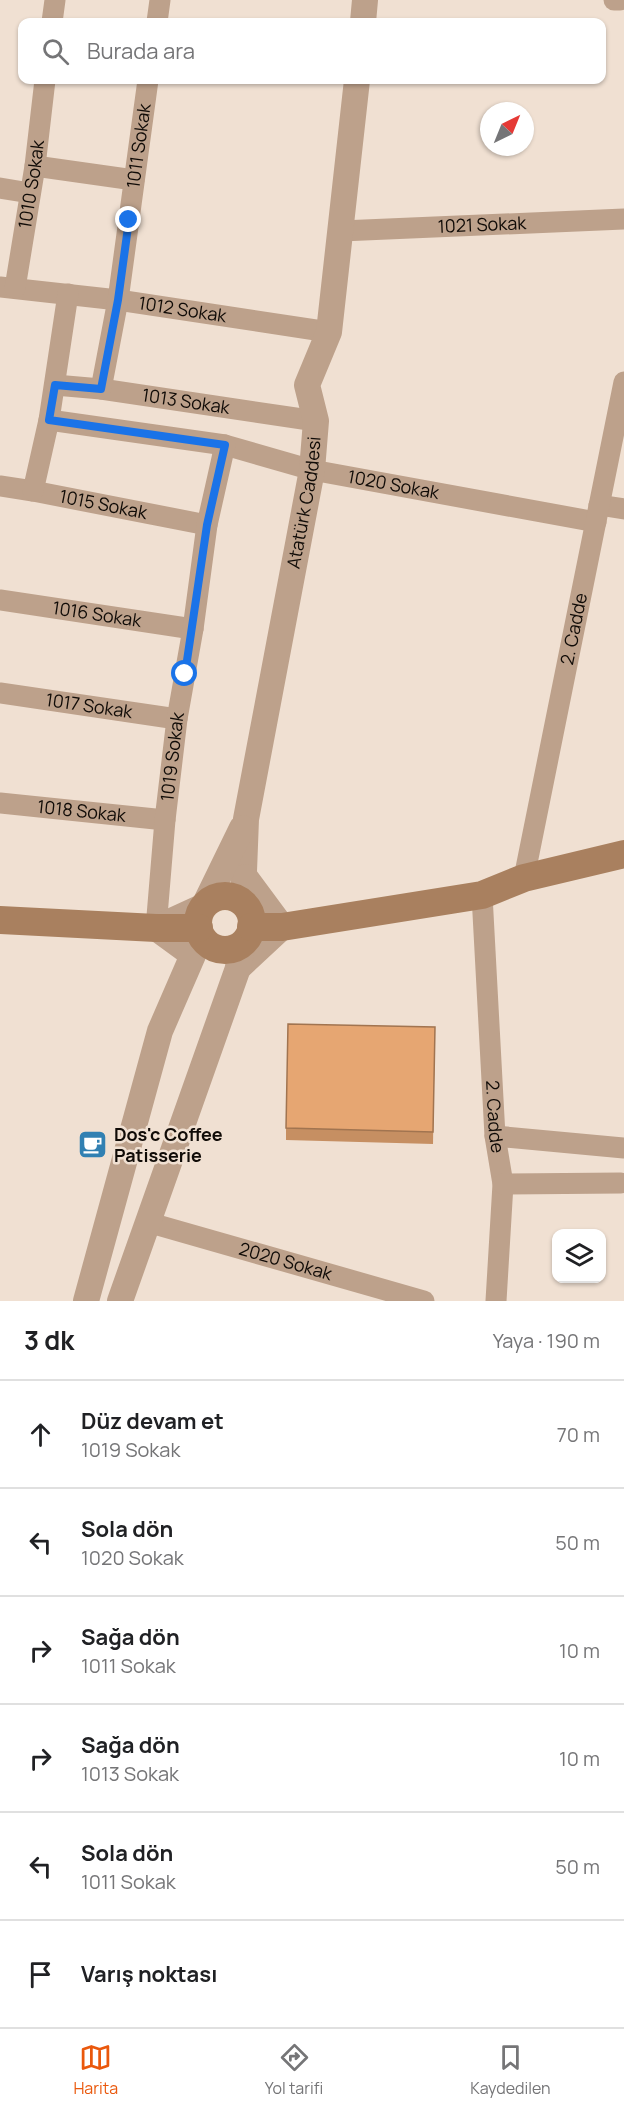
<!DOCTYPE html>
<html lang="tr">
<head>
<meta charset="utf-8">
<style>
	body { margin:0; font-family:Manrope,sans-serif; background:#f6f6f6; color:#202124 }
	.controls { position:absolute; right:18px; bottom:18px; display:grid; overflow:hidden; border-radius:12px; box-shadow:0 2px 4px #0004 }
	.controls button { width:54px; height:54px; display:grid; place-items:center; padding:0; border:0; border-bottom:2px solid #e0e0e0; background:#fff; color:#202124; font:30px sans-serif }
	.compass { position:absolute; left:480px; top:102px; width:54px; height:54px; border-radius:50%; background:#fff; box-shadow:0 2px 4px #0004; rotate:43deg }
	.stop { position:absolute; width:18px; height:18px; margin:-14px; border:4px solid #1a73e8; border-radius:50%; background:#fff }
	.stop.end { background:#1a73e8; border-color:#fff; box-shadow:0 2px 6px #0008 }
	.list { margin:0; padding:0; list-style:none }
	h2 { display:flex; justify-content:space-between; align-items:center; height:78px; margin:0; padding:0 24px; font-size:26px }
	h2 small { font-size:20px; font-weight:400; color:#757577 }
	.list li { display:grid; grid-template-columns:39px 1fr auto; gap:18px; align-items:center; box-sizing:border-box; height:108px; padding:0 24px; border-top:2px solid #e0e0e0 }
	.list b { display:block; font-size:22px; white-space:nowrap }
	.list p { margin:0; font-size:20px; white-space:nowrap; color:#757577 }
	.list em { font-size:20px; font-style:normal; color:#757577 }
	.icon { flex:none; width:33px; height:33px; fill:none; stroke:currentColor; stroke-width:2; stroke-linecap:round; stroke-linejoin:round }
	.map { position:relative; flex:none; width:624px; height:1301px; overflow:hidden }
	.search { position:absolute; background:#fff; box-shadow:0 2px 4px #0004; left:18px; right:18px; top:18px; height:66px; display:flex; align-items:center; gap:15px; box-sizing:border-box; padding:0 21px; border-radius:12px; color:#757577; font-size:22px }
	.sheet { height:726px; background:#fff }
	nav { display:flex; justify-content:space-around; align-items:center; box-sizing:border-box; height:84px; border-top:2px solid #e0e0e0; background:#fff; font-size:16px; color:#757577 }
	nav a { display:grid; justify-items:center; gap:3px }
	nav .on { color:#ea580c }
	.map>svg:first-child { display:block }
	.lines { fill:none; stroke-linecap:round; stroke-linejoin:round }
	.minor { stroke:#bda18b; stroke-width:21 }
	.tertiary { stroke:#bda18b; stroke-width:26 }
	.secondary { stroke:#a9805f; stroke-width:28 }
	.wall { fill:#c68f62 }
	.building { fill:#e6a672; stroke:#a17450; stroke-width:1.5 }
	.route { stroke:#1a73e8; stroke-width:8 }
	.labels { text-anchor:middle; stroke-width:5; stroke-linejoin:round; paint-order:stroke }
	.street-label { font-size:18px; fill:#100b07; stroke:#f0e0d2 }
	.poi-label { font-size:18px; font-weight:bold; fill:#100b07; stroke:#f0e0d2; text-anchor:start }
</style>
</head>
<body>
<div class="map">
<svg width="624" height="1301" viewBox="0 0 624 1301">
	<rect width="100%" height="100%" fill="#f0e0d2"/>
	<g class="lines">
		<g class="minor">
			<path d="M614 0H620"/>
			<path d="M52 22 55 0"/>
			<path d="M157 22 160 0"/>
			<path d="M35 166 134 180"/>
			<path d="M0 188 30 193"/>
			<path id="s1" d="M341 231 624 219"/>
			<path id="s2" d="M0 287 118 300 329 332"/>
			<path id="s3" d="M15 288 35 166 45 80"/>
			<path id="s4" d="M55 385 101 389 316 421"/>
			<path id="s5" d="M101 389 118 300 148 80"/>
			<path id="s6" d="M49 420 225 445 312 470 596 522"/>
			<path id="s7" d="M0 486 33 491 207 525"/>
			<path d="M33 491 49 420 68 294"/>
			<path d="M599 505 624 509"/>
			<path id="s8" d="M0 600 193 629"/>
			<path id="s9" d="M0 693 177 719"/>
			<path id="s10" d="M0 803 165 820"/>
			<path id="s11" d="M524 878 624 382"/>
			<path id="s12" d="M482 895 495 1136 503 1184 496 1301"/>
			<path id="s13" d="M156 928 165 820 177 719 193 629 207 525 225 445"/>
			<path d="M495 1136 624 1148"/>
			<path d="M503 1184 621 1183"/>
			<path id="s14" d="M147 1222 424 1301"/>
		</g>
		<g class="tertiary">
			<path d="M363 22 365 0"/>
			<path id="s15" d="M248 910 243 897 246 819 312 470 316 421 307 385 329 332 357 80"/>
			<path d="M238 968 282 927 245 877"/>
			<path d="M86 1301 160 1031 193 955 156 928 204 906 242 828"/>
			<path d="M120 1301 238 968 243 943"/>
		</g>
		<g class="secondary">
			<circle cx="225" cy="923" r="27"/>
			<path d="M0 920 156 928H199"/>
			<path d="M251 927H282L482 895 524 878 624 854"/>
		</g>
	</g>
	<path class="wall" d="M435 1027 433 1144 286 1140V1128Z"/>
	<path class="building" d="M288 1024 435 1027 433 1132 286 1128Z"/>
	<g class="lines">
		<path class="route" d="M129 220 118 300 101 389 55 385 49 420 225 445 207 525 185 674"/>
	</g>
	<defs>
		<symbol id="cafe-square" viewBox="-11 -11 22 22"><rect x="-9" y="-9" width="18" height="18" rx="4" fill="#3180b2" stroke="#f0e0d2"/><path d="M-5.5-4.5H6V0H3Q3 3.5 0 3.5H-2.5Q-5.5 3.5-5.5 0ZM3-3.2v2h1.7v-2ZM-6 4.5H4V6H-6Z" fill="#fff"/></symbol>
	</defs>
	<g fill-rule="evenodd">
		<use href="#cafe-square" x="76" y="1128" width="33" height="33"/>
	</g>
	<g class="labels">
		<g class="street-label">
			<text dy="6" stroke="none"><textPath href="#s5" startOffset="246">1011 Sokak</textPath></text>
			<text dy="6" stroke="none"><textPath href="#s3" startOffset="105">1010 Sokak</textPath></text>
			<text dy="6" stroke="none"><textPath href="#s1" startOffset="141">1021 Sokak</textPath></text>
			<text dy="6" stroke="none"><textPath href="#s2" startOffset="184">1012 Sokak</textPath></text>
			<text dy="6" stroke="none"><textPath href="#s4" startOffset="132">1013 Sokak</textPath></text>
			<text dy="6" stroke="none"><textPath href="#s6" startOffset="351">1020 Sokak</textPath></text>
			<text dy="6" stroke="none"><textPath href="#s15" startOffset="414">Atatürk Caddesi</textPath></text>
			<text dy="6" stroke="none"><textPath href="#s7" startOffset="105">1015 Sokak</textPath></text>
			<text dy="6" stroke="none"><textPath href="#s8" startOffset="98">1016 Sokak</textPath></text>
			<text dy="6" stroke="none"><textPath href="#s11" startOffset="254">2. Cadde</textPath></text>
			<text dy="6" stroke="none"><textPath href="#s9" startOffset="90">1017 Sokak</textPath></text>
			<text dy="6" stroke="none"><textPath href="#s13" startOffset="172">1019 Sokak</textPath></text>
			<text dy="6" stroke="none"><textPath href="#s10" startOffset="82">1018 Sokak</textPath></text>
			<text dy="6" stroke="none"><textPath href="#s12" startOffset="222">2. Cadde</textPath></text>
			<text dy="6" stroke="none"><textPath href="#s14" startOffset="144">2020 Sokak</textPath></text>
		</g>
		<g class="poi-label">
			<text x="114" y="1141">Dos'c Coffee<tspan x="114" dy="21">Patisserie</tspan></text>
		</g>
	</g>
</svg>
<div class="controls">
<button><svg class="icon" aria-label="layers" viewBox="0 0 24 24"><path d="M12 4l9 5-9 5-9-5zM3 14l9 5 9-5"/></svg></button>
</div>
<svg class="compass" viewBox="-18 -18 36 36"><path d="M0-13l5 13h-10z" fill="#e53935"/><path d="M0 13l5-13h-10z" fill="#757577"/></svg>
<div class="stop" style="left:185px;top:674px"></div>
<div class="stop end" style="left:129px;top:220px"></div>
<div class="search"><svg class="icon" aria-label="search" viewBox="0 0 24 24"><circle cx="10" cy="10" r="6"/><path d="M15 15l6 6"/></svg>Burada ara</div>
</div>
<section class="sheet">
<h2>3 dk<small>Yaya · 190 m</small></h2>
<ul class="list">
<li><svg class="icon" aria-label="ahead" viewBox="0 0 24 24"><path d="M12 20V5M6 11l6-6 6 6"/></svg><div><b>Düz devam et</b><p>1019 Sokak</p></div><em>70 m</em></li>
<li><svg class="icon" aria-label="left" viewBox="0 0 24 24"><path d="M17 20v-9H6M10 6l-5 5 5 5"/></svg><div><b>Sola dön</b><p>1020 Sokak</p></div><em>50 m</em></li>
<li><svg class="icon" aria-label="right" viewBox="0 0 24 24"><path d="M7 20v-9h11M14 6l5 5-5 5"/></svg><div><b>Sağa dön</b><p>1011 Sokak</p></div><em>10 m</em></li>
<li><svg class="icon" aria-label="right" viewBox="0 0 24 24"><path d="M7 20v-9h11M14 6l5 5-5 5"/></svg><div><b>Sağa dön</b><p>1013 Sokak</p></div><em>10 m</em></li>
<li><svg class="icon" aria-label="left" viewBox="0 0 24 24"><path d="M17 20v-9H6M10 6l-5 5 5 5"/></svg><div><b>Sola dön</b><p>1011 Sokak</p></div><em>50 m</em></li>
<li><svg class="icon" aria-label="arrive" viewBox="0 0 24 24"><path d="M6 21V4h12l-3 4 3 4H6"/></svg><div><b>Varış noktası</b></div></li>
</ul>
</section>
<nav>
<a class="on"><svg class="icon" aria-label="map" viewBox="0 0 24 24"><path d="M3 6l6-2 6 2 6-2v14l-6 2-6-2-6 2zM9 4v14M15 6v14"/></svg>Harita</a>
<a><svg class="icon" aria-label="directions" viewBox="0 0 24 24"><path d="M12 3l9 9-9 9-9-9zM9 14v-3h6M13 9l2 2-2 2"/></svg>Yol tarifi</a>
<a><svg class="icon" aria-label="saved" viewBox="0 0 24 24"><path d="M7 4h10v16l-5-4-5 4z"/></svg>Kaydedilen</a>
</nav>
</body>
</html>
